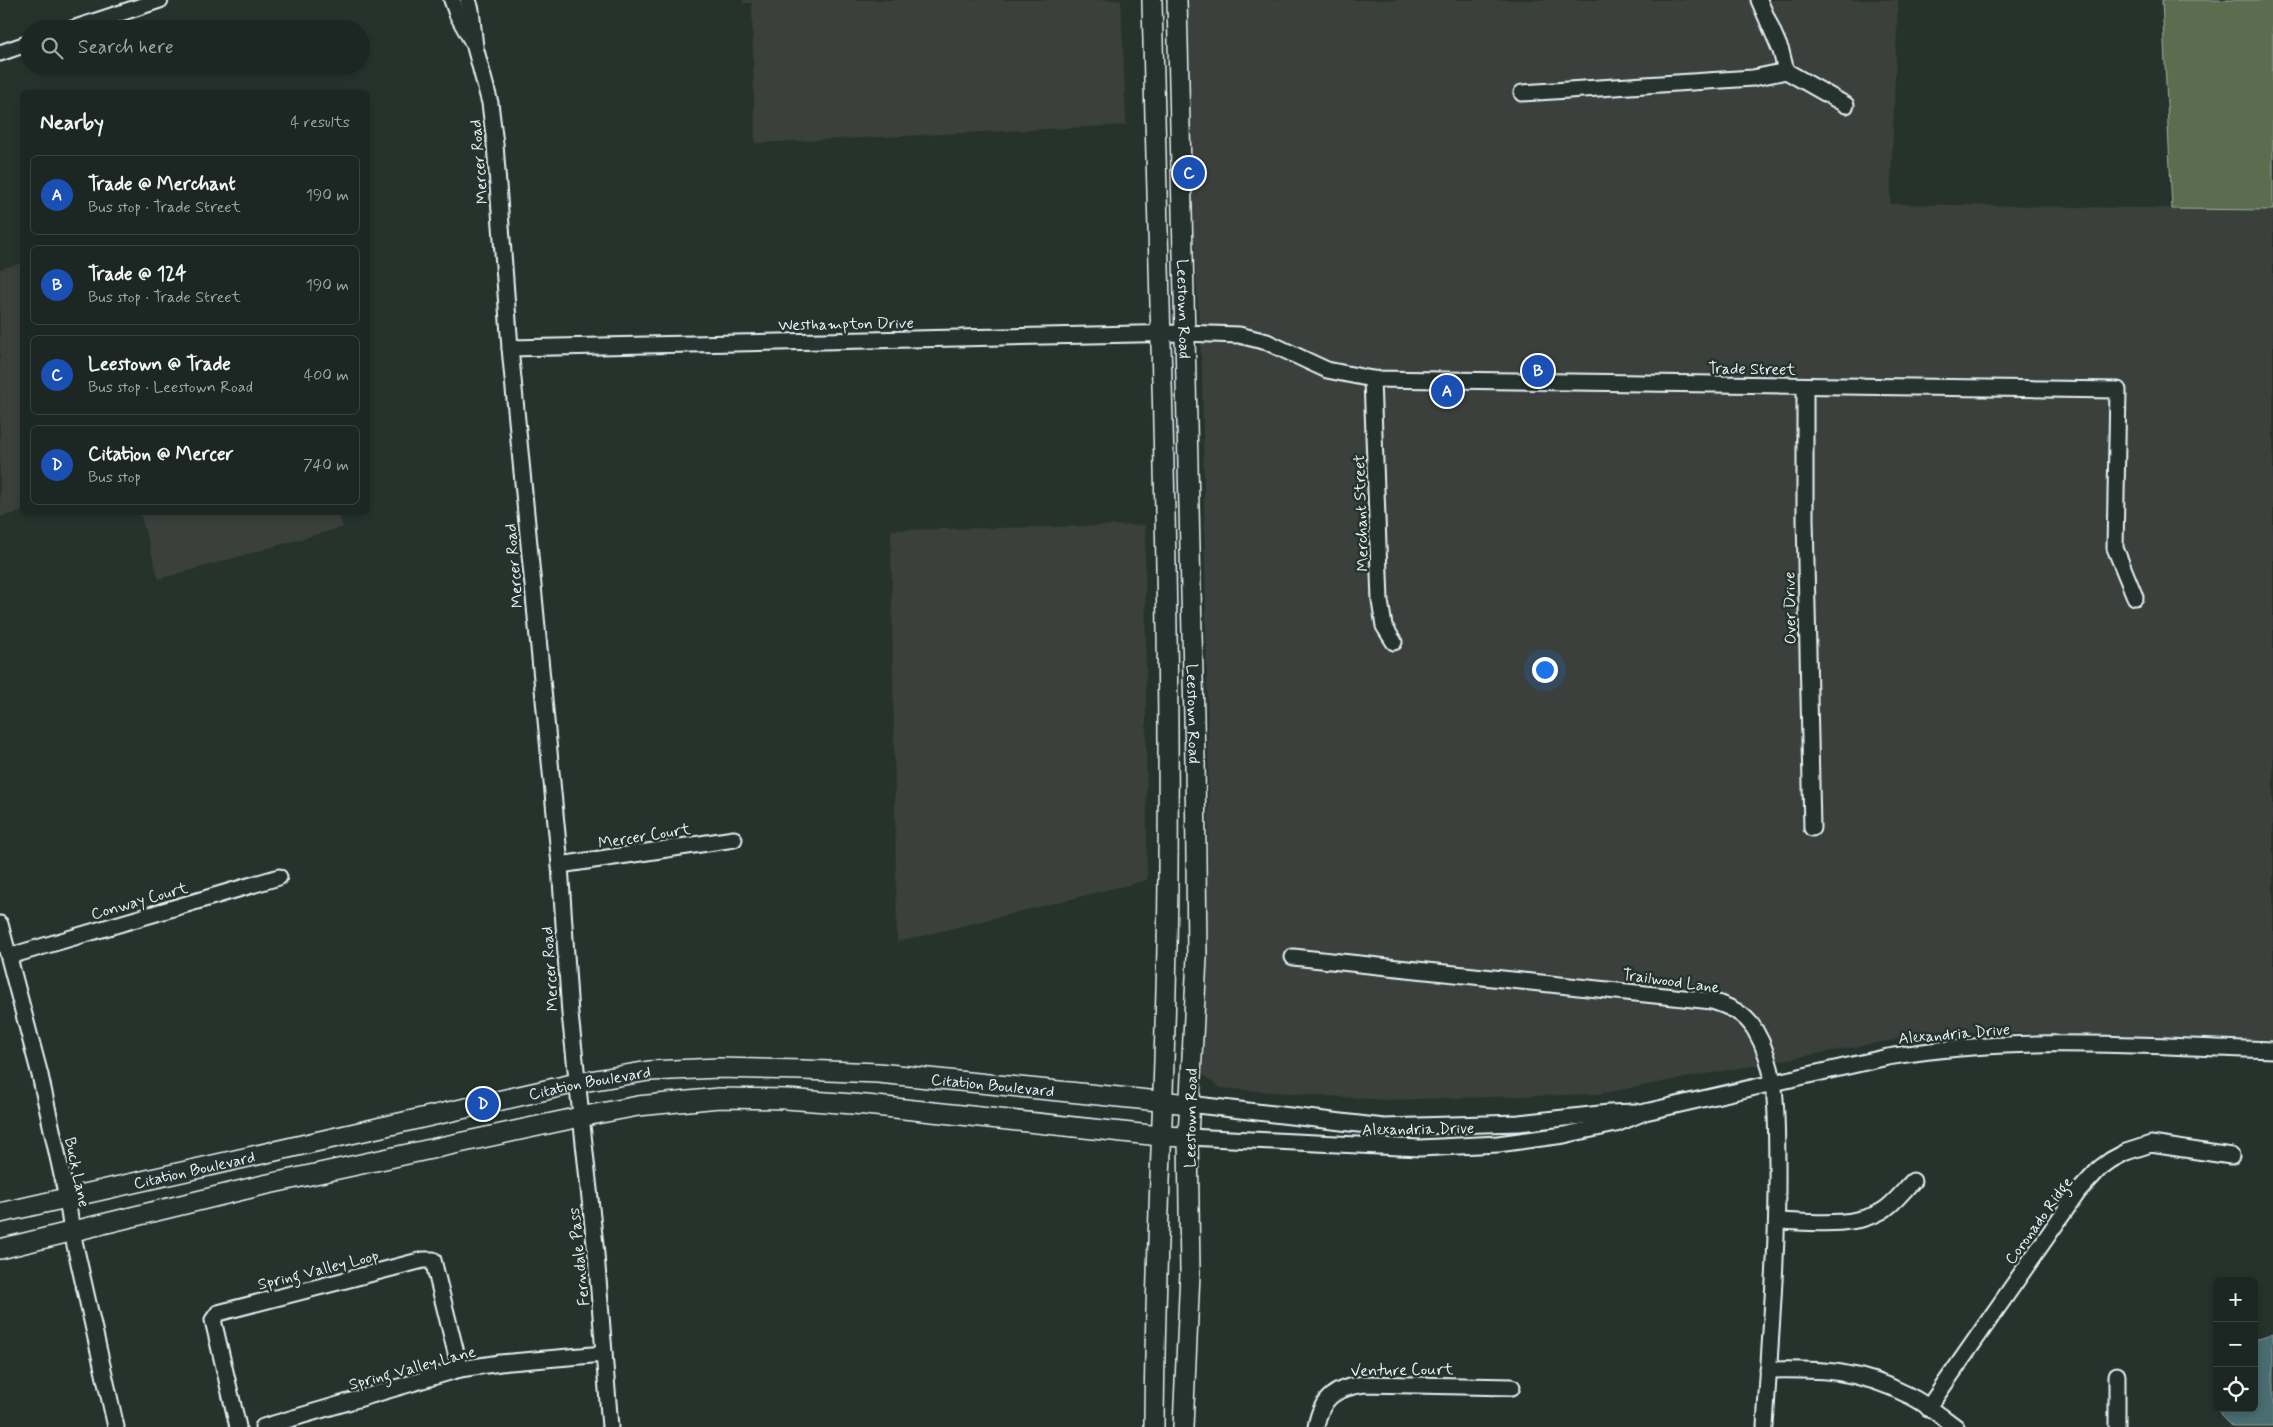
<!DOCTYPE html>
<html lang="en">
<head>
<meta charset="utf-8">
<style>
	body { margin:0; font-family:Mynerve,sans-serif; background:#29322f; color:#f1f3f6 }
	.controls { position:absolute; right:15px; bottom:15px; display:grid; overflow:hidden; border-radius:8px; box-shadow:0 2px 8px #0003 }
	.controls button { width:45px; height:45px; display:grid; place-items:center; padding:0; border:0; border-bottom:1px solid #3a4340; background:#1c2622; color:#f1f3f6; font:25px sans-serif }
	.you { position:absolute; left:1544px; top:669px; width:18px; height:18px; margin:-12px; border:4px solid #fff; border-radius:50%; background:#1a73e8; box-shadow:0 0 0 8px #1a73e833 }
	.badge { display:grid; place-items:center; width:32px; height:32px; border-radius:50%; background:#ff9aa2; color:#fff; font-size:16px; font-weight:700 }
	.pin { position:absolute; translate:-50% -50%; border:2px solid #fff; box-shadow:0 1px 5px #0006 }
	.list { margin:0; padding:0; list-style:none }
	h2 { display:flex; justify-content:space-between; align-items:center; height:65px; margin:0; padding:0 20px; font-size:21px }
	h2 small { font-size:16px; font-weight:400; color:#a0a5a5 }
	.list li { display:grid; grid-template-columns:32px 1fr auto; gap:15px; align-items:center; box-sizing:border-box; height:80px; margin:0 10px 10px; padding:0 10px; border:1px solid #3a4340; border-radius:8px }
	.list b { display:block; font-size:19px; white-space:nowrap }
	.list p { margin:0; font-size:16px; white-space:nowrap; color:#a0a5a5 }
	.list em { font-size:16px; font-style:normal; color:#a0a5a5 }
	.icon { flex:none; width:28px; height:28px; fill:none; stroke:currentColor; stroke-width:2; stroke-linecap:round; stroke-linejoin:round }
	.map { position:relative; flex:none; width:2273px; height:1427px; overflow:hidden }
	.search { position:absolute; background:#1c2622; box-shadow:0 2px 8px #0003; left:20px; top:20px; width:350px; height:55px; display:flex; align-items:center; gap:12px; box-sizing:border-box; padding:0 18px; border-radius:28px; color:#a0a5a5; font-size:19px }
	.panel { position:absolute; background:#1c2622; box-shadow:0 2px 8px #0003; left:20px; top:90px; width:350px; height:425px; border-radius:8px }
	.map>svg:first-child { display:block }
	.built { fill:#3a403d }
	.green { fill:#5a6d50; stroke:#a1afa4 }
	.water { fill:#4a6d70; stroke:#89a2a6 }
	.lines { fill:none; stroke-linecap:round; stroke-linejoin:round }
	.minor-casing { stroke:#e8f1f8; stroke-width:19 }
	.major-casing { stroke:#e8f1f8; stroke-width:22 }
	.minor { stroke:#26332d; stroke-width:15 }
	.major { stroke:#26332d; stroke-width:19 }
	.labels { text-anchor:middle; stroke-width:5; stroke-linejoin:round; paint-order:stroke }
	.street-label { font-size:16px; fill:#e8f1f8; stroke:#26332d }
</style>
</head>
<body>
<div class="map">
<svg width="2273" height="1427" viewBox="0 0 2273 1427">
	<rect width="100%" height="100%" fill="#26332d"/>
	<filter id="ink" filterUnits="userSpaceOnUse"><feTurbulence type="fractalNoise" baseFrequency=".02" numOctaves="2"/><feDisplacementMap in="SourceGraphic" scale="10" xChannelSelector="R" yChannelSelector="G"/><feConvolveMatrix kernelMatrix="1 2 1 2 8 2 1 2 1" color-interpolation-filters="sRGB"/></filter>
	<g filter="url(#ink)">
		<g class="built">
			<path d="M743 0H1121L1126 125 755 143 752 3H743Z"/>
			<path d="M1183 0H1898L1890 204 2273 210V1040L1942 1031 1597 1094 1385 1100 1221 1088 1203 1075 1209 803 1202 371 1191 192Z"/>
			<path d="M22 263V511L0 517V269Z"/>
			<path d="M140 513H338L343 527 159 579Z"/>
			<path d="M1145 525 1147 880 897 942 891 530Z"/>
		</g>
		<path class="green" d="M2162 0H2273V210L2172 209Z"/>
		<path class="water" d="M2273 1333V1427H2232L2220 1415V1408H2254V1340Z"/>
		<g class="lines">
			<defs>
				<g id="minor">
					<path d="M452 0 457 14 472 41"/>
					<path d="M468 0 471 10 475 47 490 103 495 144 510 348 560 865 570 1014 596 1254 610 1427"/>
					<path d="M1759 0 1781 51 1786 71 1846 105"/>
					<path d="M72 29 160 0"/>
					<path d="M0 53 29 43"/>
					<path d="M1522 93 1753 78 1786 71"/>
					<path d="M510 348 1183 333 1239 335 1267 342 1327 370 1372 379 2118 390 2115 548 2135 597"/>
					<path d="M1372 379 1380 601 1384 626 1394 642"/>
					<path d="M1805 387V519L1812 828"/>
					<path d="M560 865 734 839"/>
					<path d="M0 924 40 1075 67 1198 72 1232 116 1427"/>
					<path d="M10 956 279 877"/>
					<path d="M1293 957 1712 1001C1730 1007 1745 1013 1755 1030 1779 1070 1776 1117 1777 1162 1778 1251 1770 1339 1765 1427"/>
					<path d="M1189 1104 1384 1127 1519 1123 1609 1113 1636 1112"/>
					<path d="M1188 1137 1420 1148 1498 1144 1564 1135 1616 1124 1645 1112 1888 1057C2015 1035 2145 1046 2273 1050"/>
					<path d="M1777 1221C1810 1222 1852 1228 1882 1211 1894 1204 1904 1190 1913 1181"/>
					<path d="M1768 1370C1822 1369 1859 1370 1908 1395 1925 1403 1941 1416 1956 1427"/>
					<path d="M1928 1408 2078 1192 2100 1168 2111 1160 2126 1152 2151 1144 2231 1156"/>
					<path d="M238 1427 213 1320 218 1313 423 1260H433L460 1369"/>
					<path d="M263 1427 460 1369 500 1363 604 1354"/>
					<path d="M1316 1427C1321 1397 1336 1388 1364 1384L1512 1387"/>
					<path d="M2117 1427V1375"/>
				</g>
				<g id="major">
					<path d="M1152 0C1159 292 1170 583 1168 875 1167 1059 1155 1243 1154 1427"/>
					<path id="s1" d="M1177 0 1195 760 1197 957 1188 1137 1190 1273 1183 1427"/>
					<path id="s2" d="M0 1213 577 1083 649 1071 719 1068 803 1070 878 1073 1189 1104"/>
					<path d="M0 1249 259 1186 580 1117 638 1106 719 1098 786 1099 866 1105 1160 1136 1188 1137"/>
				</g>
			</defs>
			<use href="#minor" class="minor-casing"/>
			<use href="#major" class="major-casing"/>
			<use href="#minor" class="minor"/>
			<use href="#major" class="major"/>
		</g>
	</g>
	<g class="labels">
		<g class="street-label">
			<text transform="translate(478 162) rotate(-95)" y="6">Mercer Road</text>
			<text dy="6" stroke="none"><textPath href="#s1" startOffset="309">Leestown Road</textPath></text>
			<text transform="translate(846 323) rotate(-1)" y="6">Westhampton Drive</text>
			<text transform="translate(1752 368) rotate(1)" y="6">Trade Street</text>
			<text transform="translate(1360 513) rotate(-92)" y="6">Merchant Street</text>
			<text transform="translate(513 566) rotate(-95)" y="6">Mercer Road</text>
			<text transform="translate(1789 608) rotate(-91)" y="6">Over Drive</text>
			<text dy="6" stroke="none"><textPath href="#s1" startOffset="714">Leestown Road</textPath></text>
			<text transform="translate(644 835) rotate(-9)" y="6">Mercer Court</text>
			<text transform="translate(139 900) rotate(-16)" y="6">Conway Court</text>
			<text transform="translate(549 969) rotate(-94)" y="6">Mercer Road</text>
			<text transform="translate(1671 980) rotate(8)" y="6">Trailwood Lane</text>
			<text transform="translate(1954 1033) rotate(-5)" y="6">Alexandria Drive</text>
			<text dy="6" stroke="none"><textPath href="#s2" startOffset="604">Citation Boulevard</textPath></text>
			<text dy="6" stroke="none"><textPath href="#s2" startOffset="1009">Citation Boulevard</textPath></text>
			<text transform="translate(1190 1118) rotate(-89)" y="6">Leestown Road</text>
			<text transform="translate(1418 1128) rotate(-1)" y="6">Alexandria Drive</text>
			<text dy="6" stroke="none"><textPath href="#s2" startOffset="199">Citation Boulevard</textPath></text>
			<text transform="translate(78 1172) rotate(78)" y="6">Buck Lane</text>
			<text transform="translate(2038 1220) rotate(-54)" y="6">Coronado Ridge</text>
			<text transform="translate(578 1257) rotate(-96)" y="6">Ferndale Pass</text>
			<text transform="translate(318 1269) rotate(-14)" y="6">Spring Valley Loop</text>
			<text transform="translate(412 1367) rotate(-15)" y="6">Spring Valley Lane</text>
			<text transform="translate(1402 1369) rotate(-1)" y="6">Venture Court</text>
		</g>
	</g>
</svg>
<div class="controls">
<button>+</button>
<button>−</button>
<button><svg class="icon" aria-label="locate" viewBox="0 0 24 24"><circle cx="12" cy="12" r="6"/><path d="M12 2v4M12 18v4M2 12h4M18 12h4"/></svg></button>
</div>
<div class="you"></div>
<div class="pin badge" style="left:1447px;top:391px;background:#1a4fb4">A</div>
<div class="pin badge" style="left:1538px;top:371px;background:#1a4fb4">B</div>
<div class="pin badge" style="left:1189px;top:173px;background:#1a4fb4">C</div>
<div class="pin badge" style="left:483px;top:1104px;background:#1a4fb4">D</div>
<div class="search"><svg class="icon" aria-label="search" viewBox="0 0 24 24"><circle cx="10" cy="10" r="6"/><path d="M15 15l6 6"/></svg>Search here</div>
<section class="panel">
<h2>Nearby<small>4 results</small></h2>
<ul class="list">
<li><span class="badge" style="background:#1a4fb4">A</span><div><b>Trade @ Merchant</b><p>Bus stop · Trade Street</p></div><em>190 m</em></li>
<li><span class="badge" style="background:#1a4fb4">B</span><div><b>Trade @ 124</b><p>Bus stop · Trade Street</p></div><em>190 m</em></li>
<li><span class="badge" style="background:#1a4fb4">C</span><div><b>Leestown @ Trade</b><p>Bus stop · Leestown Road</p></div><em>400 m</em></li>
<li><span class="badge" style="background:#1a4fb4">D</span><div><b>Citation @ Mercer</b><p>Bus stop</p></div><em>740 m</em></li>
</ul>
</section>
</div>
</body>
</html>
